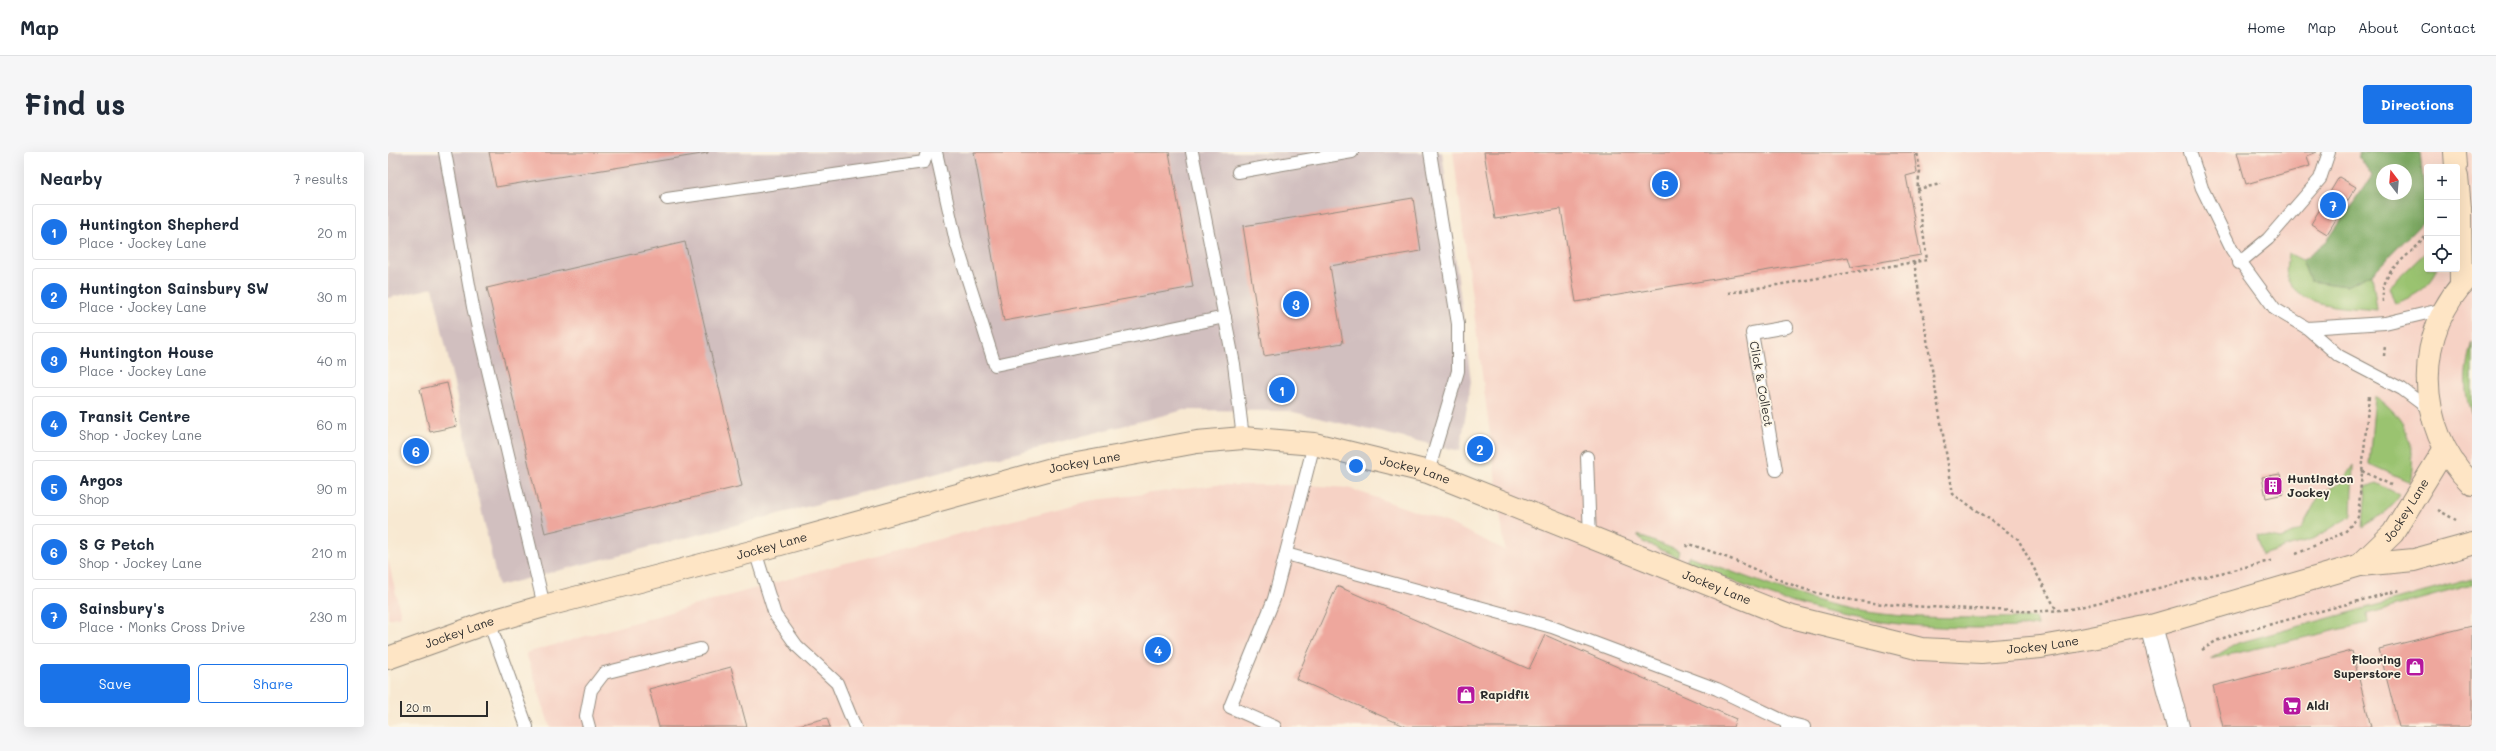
<!DOCTYPE html>
<html lang="en">
<head>
<meta charset="utf-8">
<style>
	body { margin:0; font-family:Mali,sans-serif; background:#f6f6f7; color:#1f2937 }
	.controls { position:absolute; right:12px; top:12px; display:grid; overflow:hidden; border-radius:4px; box-shadow:0 4px 16px #0002 }
	.controls button { width:36px; height:36px; display:grid; place-items:center; padding:0; border:0; border-bottom:1px solid #e0e1e3; background:#fff; color:#1f2937; font:20px sans-serif }
	.compass { position:absolute; left:1988px; top:12px; width:36px; height:36px; border-radius:50%; background:#fff; box-shadow:0 4px 16px #0002; rotate:344deg }
	.scale { position:absolute; left:12px; bottom:10px; width:88px; box-sizing:border-box; padding-left:4px; border:2px solid #2b2b2b; border-top:0; font-size:11px; line-height:14px; white-space:nowrap; color:#2b2b2b; -webkit-text-stroke:3px #fcf5e5; paint-order:stroke }
	.you { position:absolute; left:968px; top:314px; width:14px; height:14px; margin:-10px; border:3px solid #fff; border-radius:50%; background:#1a73e8; box-shadow:0 0 0 6px #1a73e833 }
	.badge { display:grid; place-items:center; width:26px; height:26px; border-radius:50%; background:#1a73e8; color:#fff; font-size:13px; font-weight:700 }
	.pin { position:absolute; translate:-50% -50%; border:2px solid #fff; box-shadow:0 1px 4px #0006 }
	.list { margin:0; padding:0; list-style:none }
	h2 { display:flex; justify-content:space-between; align-items:center; height:52px; margin:0; padding:0 16px; font-size:17px }
	h2 small { font-size:13px; font-weight:400; color:#747a83 }
	.list li { display:grid; grid-template-columns:26px 1fr auto; gap:12px; align-items:center; box-sizing:border-box; height:56px; margin:0 8px 8px; padding:0 8px; border:1px solid #e0e1e3; border-radius:4px }
	.list b { display:block; font-size:15px; white-space:nowrap }
	.list p { margin:0; font-size:13px; white-space:nowrap; color:#747a83 }
	.list em { font-size:13px; font-style:normal; color:#747a83 }
	.actions { display:flex; gap:8px; padding:12px 16px }
	.actions a { flex:1; padding:9px 0; border:1px solid #1a73e8; border-radius:4px; text-align:center; font-size:14px; color:#1a73e8 }
	.actions .main { background:#1a73e8; color:#fff }
	.icon { flex:none; width:22px; height:22px; fill:none; stroke:currentColor; stroke-width:2; stroke-linecap:round; stroke-linejoin:round }
	.map { position:relative; flex:none; width:2084px; height:575px; overflow:hidden; border-radius:4px }
	header { display:flex; align-items:center; gap:24px; box-sizing:border-box; height:56px; padding:0 20px; background:#fff; border-bottom:1px solid #e0e1e3 }
	header strong { font-size:19px }
	nav { display:flex; gap:22px; margin-inline-start:auto; font-size:14px }
	.intro { display:flex; align-items:center; justify-content:space-between; box-sizing:border-box; height:96px; padding:0 24px }
	h1 { margin:0; font-size:28px }
	.button { padding:10px 18px; border-radius:4px; background:#1a73e8; color:#fff; font-size:14px; font-weight:700 }
	main { display:flex; gap:24px; padding:0 24px }
	aside { flex:1; background:#fff; border-radius:4px; box-shadow:0 4px 16px #0002 }
	.map>svg:first-child { display:block }
	.built { fill:#f6d2c5; fill-rule:evenodd }
	.industrial { fill:#d1bfbf }
	.green { fill:#9ac36f; stroke:#62774d }
	.forest { fill:#7ba962; stroke:#536a46; fill-rule:evenodd }
	.building { fill:#eea79d }
	.lines { fill:none; stroke-linecap:round; stroke-linejoin:round }
	.lane-casing { stroke:#928a7e; stroke-width:14 }
	.street-casing { stroke:#928a7e; stroke-width:24 }
	.secondary-casing { stroke:#928a7e; stroke-width:24 }
	.path { stroke:#928a7e; stroke-width:2.5; stroke-dasharray:3 3; stroke-linecap:butt }
	.lane { stroke:#fff; stroke-width:12 }
	.street { stroke:#fff; stroke-width:22 }
	.secondary { stroke:#fee5c5; stroke-width:22 }
	.labels { text-anchor:middle; stroke-width:3.5; stroke-linejoin:round; paint-order:stroke }
	.street-label { font-size:12px; fill:#2b2b2b; stroke:#fcf5e5 }
	.poi-label { font-size:12px; font-weight:bold; fill:#2b2b2b; stroke:#fcf5e5; text-anchor:start }
</style>
</head>
<body>
<header>
<strong>Map</strong>
<nav><a>Home</a><a>Map</a><a>About</a><a>Contact</a></nav>
</header>
<div class="intro"><h1>Find us</h1><a class="button">Directions</a></div>
<main>
<aside>
<h2>Nearby<small>7 results</small></h2>
<ul class="list">
<li><span class="badge">1</span><div><b>Huntington Shepherd</b><p>Place · Jockey Lane</p></div><em>20 m</em></li>
<li><span class="badge">2</span><div><b>Huntington Sainsbury SW</b><p>Place · Jockey Lane</p></div><em>30 m</em></li>
<li><span class="badge">3</span><div><b>Huntington House</b><p>Place · Jockey Lane</p></div><em>40 m</em></li>
<li><span class="badge">4</span><div><b>Transit Centre</b><p>Shop · Jockey Lane</p></div><em>60 m</em></li>
<li><span class="badge">5</span><div><b>Argos</b><p>Shop</p></div><em>90 m</em></li>
<li><span class="badge">6</span><div><b>S G Petch</b><p>Shop · Jockey Lane</p></div><em>210 m</em></li>
<li><span class="badge">7</span><div><b>Sainsbury's</b><p>Place · Monks Cross Drive</p></div><em>230 m</em></li>
</ul>
<div class="actions"><a class="main">Save</a><a>Share</a></div>
</aside>
<div class="map">
<svg width="2084" height="575" viewBox="0 0 2084 575">
	<rect width="100%" height="100%" fill="#fcf5e5"/>
	<filter id="ink" filterUnits="userSpaceOnUse"><feTurbulence type="fractalNoise" baseFrequency=".025" numOctaves="2"/><feDisplacementMap in="SourceGraphic" scale="8" xChannelSelector="R" yChannelSelector="G"/><feConvolveMatrix kernelMatrix="1 2 1 2 8 2 1 2 1" color-interpolation-filters="sRGB"/></filter>
	<filter id="wash" filterUnits="userSpaceOnUse"><feTurbulence type="fractalNoise" baseFrequency=".012" numOctaves="4" result="noise"/><feDisplacementMap in="SourceGraphic" scale="16" xChannelSelector="R" yChannelSelector="G"/><feGaussianBlur stdDeviation="0.9" result="paint"/><feColorMatrix in="noise" values="0 0 0 0 0 0 0 0 0 0 0 0 0 0 0 0 0 1.4 0 .05"/><feComposite in="paint" operator="in"/></filter>
	<g filter="url(#wash)">
		<rect width="100%" height="100%" fill="#f8e9d2"/>
		<g class="built">
			<path d="M1065 0H2084V575H162L138 501 450 413 700 349 829 333H919L960 336 1061 371 1117 398ZM2039 15H2069V117H2039ZM1994 18H2018V42H1994Z"/>
			<path d="M0 407 13 464 0 467Z"/>
		</g>
		<path class="industrial" d="M0 0H1054L1083 229 1072 299 901 259 796 258 110 434 45 136 0 146Z"/>
		<g class="green">
			<path d="M2039 99V117H2050C2040 138 2027 143 2007 152L2001 135Z"/>
			<path d="M1900 101 1914 108 1922 129 1958 134 1984 122 1989 158C1963 155 1919 157 1902 132 1896 123 1899 111 1900 101Z"/>
			<path d="M2084 190V263C2074 240 2077 214 2084 190Z"/>
			<path d="M1987 244C2018 265 2030 293 2022 330L1981 312Z"/>
			<path d="M1965 313 1963 364 1927 386 1874 403 1869 383 1893 387 1913 377 1932 342 1954 330Z"/>
			<path d="M1988 331 2012 343 2004 354 1975 376 1978 335Z"/>
			<path d="M1249 383 1291 399 1289 405 1257 391Z"/>
			<path d="M1301 404C1354 423 1407 445 1462 457 1522 469 1586 465 1647 466L1649 474C1568 479 1486 475 1409 452 1371 441 1334 425 1298 410Z"/>
			<path d="M2084 427V433L1979 462 1980 471 1822 507 1850 491Z"/>
		</g>
		<path class="forest" d="M1971 0H2032L2037 48 2035 70 1984 122 1958 134 1922 129 1914 108 1939 89 1984 24 1972 6ZM1994 18H2018V42H1994Z"/>
		<g id="blocks">
			<g class="building">
				<path d="M101 0H320V1L108 35Z"/>
				<path d="M586 0H781L805 135 616 169Z"/>
				<path d="M1096 0H1526L1529 21 1518 24 1533 103 1463 115 1460 105 1188 150 1173 57 1107 67Z"/>
				<path d="M1849 0H1929L1919 4 1922 14 1858 32Z"/>
				<path d="M1951 25 1968 35 1939 82 1923 72Z"/>
				<path d="M1025 46 1033 99 942 114 955 191 876 204 855 74Z"/>
				<path d="M297 90 354 334 157 381 99 136Z"/>
				<path d="M886 226 905 230 901 250 882 246Z"/>
				<path d="M59 231 69 274 42 280 32 237Z"/>
				<path d="M1087 285 1104 295 1097 309 1079 299Z"/>
				<path d="M1892 322 1896 342 1878 346 1874 325Z"/>
				<path d="M949 434 1141 517 1157 483 1348 567 1345 575H1019L908 527Z"/>
				<path d="M2084 474V575H2011L1991 497Z"/>
				<path d="M1964 499 1983 575H1835L1825 534Z"/>
				<path d="M343 515 359 575H271L261 537Z"/>
				<path d="M439 566 442 575H407V574Z"/>
			</g>
		</g>
	</g>
	<g filter="url(#ink)">
		<use href="#blocks" fill-opacity="0" stroke="#928a7e" stroke-width="1"/>
		<g class="lines">
			<defs>
				<g id="lane">
					<path d="M57 0 85 155 156 454"/>
					<path d="M548 0 568 90 607 213 837 165"/>
					<path d="M804 0 846 212 855 286"/>
					<path d="M1802 0 1814 36 1844 98 1887 157 1919 176 1951 204 2014 237 2042 258"/>
					<path d="M850 20 964 0"/>
					<path d="M279 47 536 10 539 0"/>
					<path d="M1851 111 1880 87 1932 27 1941 0"/>
					<path d="M1919 176 1997 171 2056 157"/>
					<path d="M1199 305 1202 386"/>
					<path d="M1388 318 1364 181 1399 175"/>
					<path d="M1040 320 1070 219V172L1042 0"/>
					<path d="M367 399 387 463 409 494 449 531 467 575"/>
					<path d="M898 402 1164 475 1329 537 1400 571 1399 575"/>
					<path d="M101 470 139 575"/>
					<path d="M1400 571 1416 575"/>
					<path d="M201 575 198 564 203 538 216 521 312 497"/>
					<path d="M887 575 842 555 886 447 926 292"/>
				</g>
				<path id="street" d="M1763 474 1790 575"/>
				<g id="secondary">
					<path d="M2067 0 2068 15"/>
					<path d="M2069 24 2072 56 2073 132"/>
					<path d="M2084 122C2024 177 2026 277 2084 332"/>
					<path id="s1" d="M1972 413 2005 381 2056 298"/>
					<path id="s2" d="M0 506 101 470 156 454 367 399 667 316 809 290 855 286 926 292 1040 320 1400 464 1533 497 1593 500 1653 495 1693 488 1763 474 1972 413 2026 408 2084 392"/>
				</g>
			</defs>
			<use href="#lane" class="lane-casing"/>
			<use href="#street" class="street-casing"/>
			<use href="#secondary" class="secondary-casing"/>
			<g class="path">
				<path d="M1529 37 1553 32"/>
				<path d="M1526 110 1565 342 1630 387 1669 459"/>
				<path d="M1340 141 1539 108 1529 37 1532 20 1529 0"/>
				<path d="M1995 150C1992 113 2022 108 2039 82"/>
				<path d="M1996 204 1997 193"/>
				<path d="M1974 319 2003 333"/>
				<path d="M2050 358 2068 368"/>
				<path d="M1298 395 1300 392C1340 403 1377 424 1416 437 1469 454 1527 454 1582 457 1617 458 1653 462 1688 456L1886 408"/>
				<path d="M1908 402 1957 380 1970 365 1981 244"/>
				<path d="M1814 498 1828 489 1846 482 2012 438"/>
			</g>
			<use href="#lane" class="lane"/>
			<use href="#street" class="street"/>
			<use href="#secondary" class="secondary"/>
		</g>
	</g>
	<defs>
		<symbol id="building-square" viewBox="-11 -11 22 22"><rect x="-9" y="-9" width="18" height="18" rx="4" fill="#b5179e" stroke="#fcf5e5"/><path d="M-4-6H4V6H1V3H-1V6H-4ZM-2.5-4.3h1.7v1.8h-1.7ZM.8-4.3h1.7v1.8H.8ZM-2.5-1h1.7V.8h-1.7ZM.8-1h1.7V.8H.8Z" fill="#fff"/></symbol>
		<symbol id="shop-square" viewBox="-11 -11 22 22"><rect x="-9" y="-9" width="18" height="18" rx="4" fill="#b5179e" stroke="#fcf5e5"/><path d="M-5-2.5h2.3a2.7 3.5 0 0 1 5.4 0H5L5.5 6h-11ZM-1.5-2.5h3a1.5 2.3 0 0 0-3 0Z" fill="#fff"/></symbol>
		<symbol id="supermarket-square" viewBox="-11 -11 22 22"><rect x="-9" y="-9" width="18" height="18" rx="4" fill="#b5179e" stroke="#fcf5e5"/><path d="M-6-5.5h2.5l.6 2H6L4.5 2H-2.5L-4.4-4H-6ZM-1.5 3.2a1.3 1.3 0 1 0 .1 0ZM3 3.2a1.3 1.3 0 1 0 .1 0Z" fill="#fff"/></symbol>
	</defs>
	<g fill-rule="evenodd">
		<use href="#building-square" x="1874" y="323" width="22" height="22"/>
		<use href="#shop-square" x="2016" y="504" width="22" height="22"/>
		<use href="#shop-square" x="1067" y="532" width="22" height="22"/>
		<use href="#supermarket-square" x="1893" y="543" width="22" height="22"/>
	</g>
	<g class="labels">
		<g class="street-label">
			<text transform="translate(1373 232) rotate(80)" y="4">Click &amp; Collect</text>
			<text dy="4" stroke="none"><textPath href="#s2" startOffset="724">Jockey Lane</textPath></text>
			<text dy="4" stroke="none"><textPath href="#s2" startOffset="1060">Jockey Lane</textPath></text>
			<text dy="4" stroke="none"><textPath href="#s1" startOffset="72">Jockey Lane</textPath></text>
			<text dy="4" stroke="none"><textPath href="#s2" startOffset="400">Jockey Lane</textPath></text>
			<text dy="4" stroke="none"><textPath href="#s2" startOffset="1384">Jockey Lane</textPath></text>
			<text dy="4" stroke="none"><textPath href="#s2" startOffset="76">Jockey Lane</textPath></text>
			<text dy="4" stroke="none"><textPath href="#s2" startOffset="1720">Jockey Lane</textPath></text>
		</g>
		<g class="poi-label">
			<text x="1899" y="331">Huntington<tspan x="1899" dy="14">Jockey</tspan></text>
			<text x="2013" y="512" text-anchor="end">Flooring<tspan x="2013" dy="14">Superstore</tspan></text>
			<text x="1092" y="547">Rapidfit</text>
			<text x="1918" y="558">Aldi</text>
		</g>
	</g>
</svg>
<div class="controls">
<button>+</button>
<button>−</button>
<button><svg class="icon" aria-label="locate" viewBox="0 0 24 24"><circle cx="12" cy="12" r="6"/><path d="M12 2v4M12 18v4M2 12h4M18 12h4"/></svg></button>
</div>
<svg class="compass" viewBox="-18 -18 36 36"><path d="M0-13l5 13h-10z" fill="#e53935"/><path d="M0 13l5-13h-10z" fill="#747a83"/></svg>
<div class="scale">20 m</div>
<div class="you"></div>
<div class="pin badge" style="left:894px;top:238px">1</div>
<div class="pin badge" style="left:1092px;top:297px">2</div>
<div class="pin badge" style="left:908px;top:152px">3</div>
<div class="pin badge" style="left:770px;top:498px">4</div>
<div class="pin badge" style="left:1277px;top:32px">5</div>
<div class="pin badge" style="left:28px;top:299px">6</div>
<div class="pin badge" style="left:1945px;top:53px">7</div>
</div>
</main>
</body>
</html>
